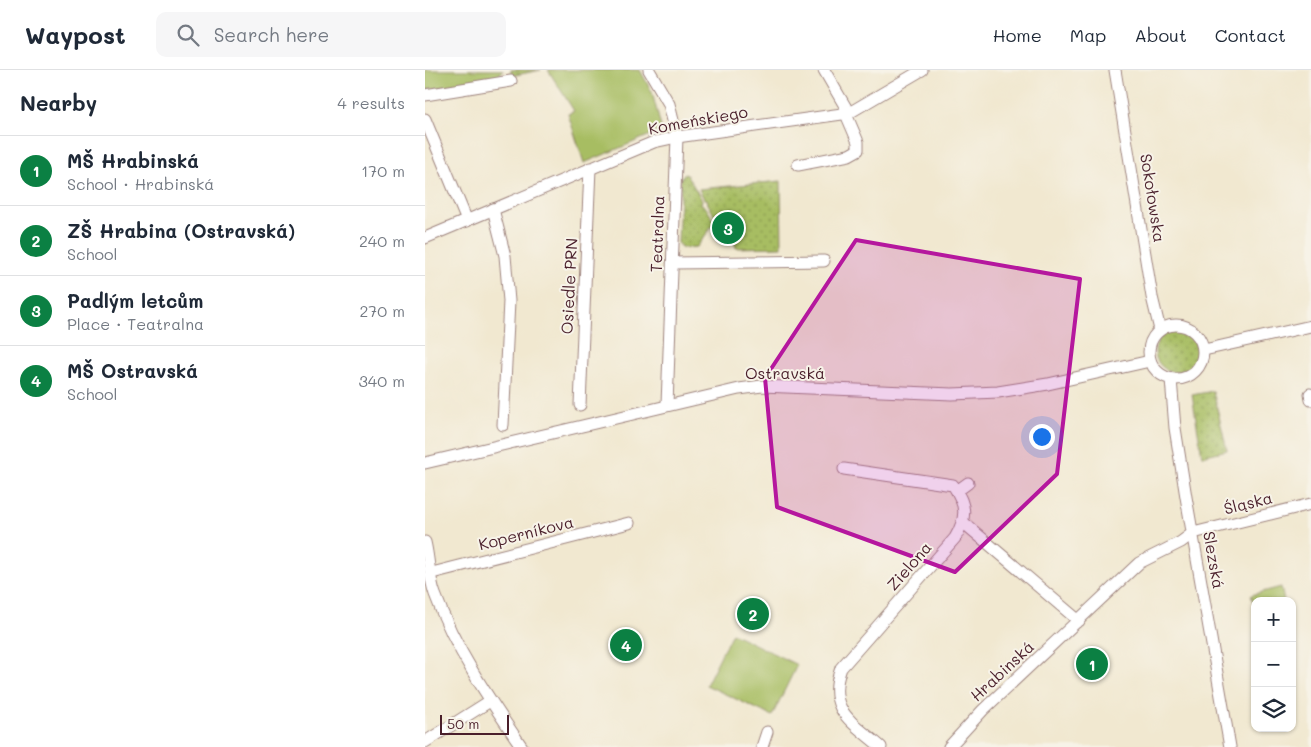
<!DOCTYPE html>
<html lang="en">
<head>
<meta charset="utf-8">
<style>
	body { margin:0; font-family:Mali,sans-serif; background:#f6f6f7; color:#1f2937 }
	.controls { position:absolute; right:15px; bottom:15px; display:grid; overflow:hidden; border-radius:10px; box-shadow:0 1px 4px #0004 }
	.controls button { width:45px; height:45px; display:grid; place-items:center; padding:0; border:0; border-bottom:1px solid #e0e1e3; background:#fff; color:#1f2937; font:25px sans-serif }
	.scale { position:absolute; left:15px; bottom:12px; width:69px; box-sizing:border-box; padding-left:5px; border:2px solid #4a1f2b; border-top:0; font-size:14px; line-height:18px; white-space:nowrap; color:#4a1f2b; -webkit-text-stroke:4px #f7f3e8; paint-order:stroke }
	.you { position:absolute; left:616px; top:366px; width:18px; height:18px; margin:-12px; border:4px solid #fff; border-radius:50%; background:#1a73e8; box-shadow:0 0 0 8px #1a73e833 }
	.badge { display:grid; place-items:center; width:32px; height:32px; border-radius:50%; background:#0b8043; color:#fff; font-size:16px; font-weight:700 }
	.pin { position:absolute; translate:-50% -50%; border:2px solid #fff; box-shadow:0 1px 5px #0006 }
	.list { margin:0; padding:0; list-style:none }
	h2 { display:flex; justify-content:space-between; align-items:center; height:65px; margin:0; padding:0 20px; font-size:21px }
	h2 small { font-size:16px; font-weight:400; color:#747a83 }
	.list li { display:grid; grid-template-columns:32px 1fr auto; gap:15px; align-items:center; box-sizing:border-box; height:70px; padding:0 20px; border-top:1px solid #e0e1e3 }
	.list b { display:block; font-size:19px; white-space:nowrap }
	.list p { margin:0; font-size:16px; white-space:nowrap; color:#747a83 }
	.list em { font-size:16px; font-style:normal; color:#747a83 }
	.icon { flex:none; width:28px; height:28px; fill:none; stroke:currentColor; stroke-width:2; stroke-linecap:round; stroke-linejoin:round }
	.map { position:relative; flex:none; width:886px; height:677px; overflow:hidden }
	header { display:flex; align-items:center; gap:30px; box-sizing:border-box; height:70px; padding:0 25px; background:#fff; border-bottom:1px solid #e0e1e3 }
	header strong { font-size:24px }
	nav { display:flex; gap:28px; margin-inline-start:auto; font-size:18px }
	.search { width:350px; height:45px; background:#f6f6f7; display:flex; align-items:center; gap:12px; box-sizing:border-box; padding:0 18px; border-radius:10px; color:#747a83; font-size:19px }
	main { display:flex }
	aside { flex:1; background:#fff }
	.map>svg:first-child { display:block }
	.grass { fill:url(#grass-dots); stroke:#786e46 }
	.park { fill:#a7bd62; stroke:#786e46 }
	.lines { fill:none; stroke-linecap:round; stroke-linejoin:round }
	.minor-casing { stroke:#9e847e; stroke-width:13 }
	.minor { stroke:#fff; stroke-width:11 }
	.marked { fill:#b5179e; fill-opacity:0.2; stroke:#b5179e; stroke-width:4; stroke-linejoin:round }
	.labels { text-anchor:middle; stroke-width:4; stroke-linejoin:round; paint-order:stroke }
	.street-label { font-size:16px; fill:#4a1f2b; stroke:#f7f3e8 }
</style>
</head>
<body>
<header>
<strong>Waypost</strong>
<div class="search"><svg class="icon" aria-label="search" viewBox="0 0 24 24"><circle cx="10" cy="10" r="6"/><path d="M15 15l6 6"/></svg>Search here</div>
<nav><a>Home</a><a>Map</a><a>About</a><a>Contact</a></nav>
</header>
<main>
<aside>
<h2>Nearby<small>4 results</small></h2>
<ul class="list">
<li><span class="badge">1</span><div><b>MŠ Hrabinská</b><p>School · Hrabinská</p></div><em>170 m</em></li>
<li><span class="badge">2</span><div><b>ZŠ Hrabina (Ostravská)</b><p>School</p></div><em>240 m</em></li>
<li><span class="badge">3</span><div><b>Padlým letcům</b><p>Place · Teatralna</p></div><em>270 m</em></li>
<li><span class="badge">4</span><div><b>MŠ Ostravská</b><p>School</p></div><em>340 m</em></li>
</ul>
</aside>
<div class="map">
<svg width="886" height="677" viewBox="0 0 886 677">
	<defs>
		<pattern id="grass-dots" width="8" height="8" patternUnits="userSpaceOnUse" patternTransform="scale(1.25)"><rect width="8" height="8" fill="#a7bd62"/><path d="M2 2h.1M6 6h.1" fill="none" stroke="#8a9951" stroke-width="1.8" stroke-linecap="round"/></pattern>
	</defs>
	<rect width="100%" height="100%" fill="#f7f3e8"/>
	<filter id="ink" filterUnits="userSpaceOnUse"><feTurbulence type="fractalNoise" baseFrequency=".02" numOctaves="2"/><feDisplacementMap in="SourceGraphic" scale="10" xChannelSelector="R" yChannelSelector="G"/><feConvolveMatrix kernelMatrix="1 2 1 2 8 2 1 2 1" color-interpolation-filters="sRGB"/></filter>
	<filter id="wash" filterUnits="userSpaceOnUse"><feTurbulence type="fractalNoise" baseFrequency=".0096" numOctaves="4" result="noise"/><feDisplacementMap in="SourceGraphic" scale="20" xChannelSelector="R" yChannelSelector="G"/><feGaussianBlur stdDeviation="1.12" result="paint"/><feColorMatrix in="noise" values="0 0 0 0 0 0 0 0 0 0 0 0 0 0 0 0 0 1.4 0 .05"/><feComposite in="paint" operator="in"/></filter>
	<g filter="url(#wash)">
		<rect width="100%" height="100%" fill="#f1e8d0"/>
		<g class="grass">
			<path d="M86 0H116L86 6Z"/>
			<path d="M260 104 262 105 277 130 276 134 280 136 290 152 272 177 257 178 253 173 256 107Z"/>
			<path d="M356 111 357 177 311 178 304 156 292 151 283 134 282 129H279L274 119Z"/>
			<circle cx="751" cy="281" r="21"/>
			<path d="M788 321 802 380 777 386 767 325Z"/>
		</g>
		<g class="park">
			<path d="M0 0H78L72 8 0 20Z"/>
			<path d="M123 0H215L227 22 236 57 228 64 159 93 143 44 149 41Z"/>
			<path d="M856 517 859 531H830V539L826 525Z"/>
			<path d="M307 563 372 595 347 646 281 615Z"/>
		</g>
	</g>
	<g filter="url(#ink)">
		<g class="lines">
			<defs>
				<g id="minor">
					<path d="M224 0 244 34 252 67 242 335"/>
					<path d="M399 0 424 43"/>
					<path d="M690 0 727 227 735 260"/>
					<path d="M0 25 86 11"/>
					<path d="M0 49 42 151"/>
					<path d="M373 95 424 85 433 80V72L421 44"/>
					<path d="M68 139 80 186 84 231 78 355"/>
					<path d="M0 168 229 72 252 67 424 43 497 0"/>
					<path d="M248 193 399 191"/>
					<circle cx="751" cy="282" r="27"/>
					<path d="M779 280 886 256"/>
					<path d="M746 309 750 358 761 427 805 677"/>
					<path d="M885 324 886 330"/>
					<path d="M155 335 165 98"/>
					<path d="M0 393 314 319 337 316 527 324 573 322 623 314 725 291"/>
					<path d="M419 399 528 415C542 436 542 447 530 468L416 598C401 640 426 651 456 677"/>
					<path d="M532 421 543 413"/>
					<path d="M539 453 654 551"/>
					<path d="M0 472C4 488 4 508 10 524 30 579 64 629 97 677"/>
					<path d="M7 503 204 453"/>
					<path d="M0 672 65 631"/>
					<path d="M337 677 342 662"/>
					<path d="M524 677 558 640 714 493 756 472 768 463 886 434"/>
				</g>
			</defs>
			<use href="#minor" class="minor-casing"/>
			<use href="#minor" class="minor"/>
		</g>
	</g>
	<path class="marked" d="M431 170 655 209 632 404 530 502 352 437 340 308Z"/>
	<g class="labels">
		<g class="street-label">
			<text transform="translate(273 50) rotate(-10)" y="6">Komeńskiego</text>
			<text transform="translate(728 128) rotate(81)" y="6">Sokołowska</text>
			<text transform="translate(232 164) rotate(-88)" y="6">Teatralna</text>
			<text transform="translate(144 216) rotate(-87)" y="6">Osiedle PRN</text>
			<text x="360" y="309">Ostravská</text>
			<text transform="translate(823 433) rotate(-14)" y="6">Śląska</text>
			<text transform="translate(101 463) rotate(-14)" y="6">Koperníkova</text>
			<text transform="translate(789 490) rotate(80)" y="6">Slezská</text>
			<text transform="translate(484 496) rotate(-49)" y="6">Zielona</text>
			<text transform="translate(577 601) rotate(-43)" y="6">Hrabinská</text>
		</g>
	</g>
</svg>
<div class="controls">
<button>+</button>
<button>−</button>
<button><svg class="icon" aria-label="layers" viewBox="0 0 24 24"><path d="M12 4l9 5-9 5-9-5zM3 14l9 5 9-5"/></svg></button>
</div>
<div class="scale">50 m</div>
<div class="you"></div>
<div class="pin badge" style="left:667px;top:594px">1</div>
<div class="pin badge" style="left:328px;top:544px">2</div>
<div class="pin badge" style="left:303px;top:158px">3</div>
<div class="pin badge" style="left:201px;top:575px">4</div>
</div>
</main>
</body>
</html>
